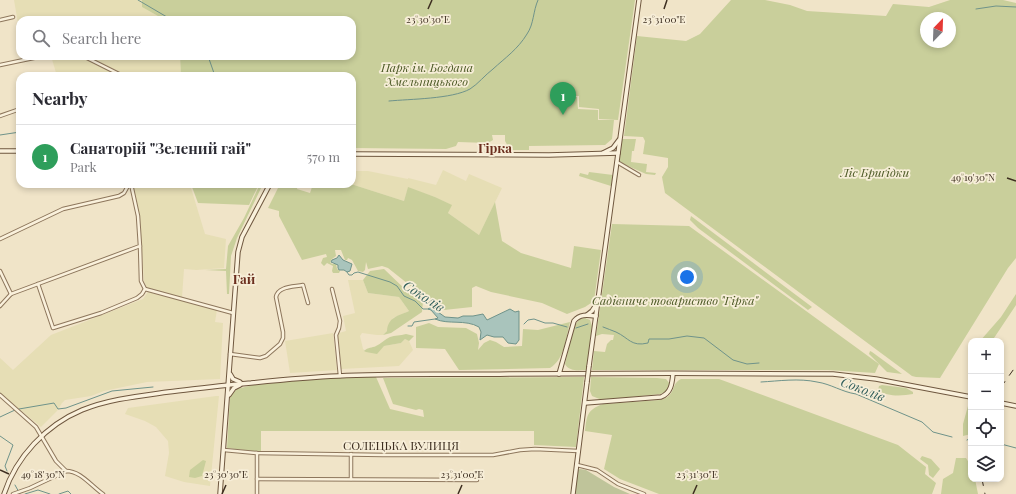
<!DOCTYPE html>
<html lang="en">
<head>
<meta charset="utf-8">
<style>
	body { margin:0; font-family:"Playfair Display",serif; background:#f2f2f3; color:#2b2b33 }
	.controls { position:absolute; right:12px; bottom:12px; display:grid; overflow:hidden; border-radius:8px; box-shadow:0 2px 6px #0003 }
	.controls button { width:36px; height:36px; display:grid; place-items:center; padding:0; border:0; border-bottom:1px solid #e1e1e2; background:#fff; color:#2b2b33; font:20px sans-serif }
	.compass { position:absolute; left:920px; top:12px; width:36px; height:36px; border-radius:50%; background:#fff; box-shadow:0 2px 6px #0003; rotate:23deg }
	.you { position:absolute; left:687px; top:277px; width:14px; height:14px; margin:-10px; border:3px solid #fff; border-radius:50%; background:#1a73e8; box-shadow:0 0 0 6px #1a73e833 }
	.badge { display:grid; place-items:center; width:26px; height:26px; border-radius:50%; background:#9e2a2b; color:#fff; font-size:13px; font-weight:700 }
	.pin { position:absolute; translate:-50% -33px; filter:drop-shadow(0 1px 2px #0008) }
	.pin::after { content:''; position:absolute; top:21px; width:14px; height:12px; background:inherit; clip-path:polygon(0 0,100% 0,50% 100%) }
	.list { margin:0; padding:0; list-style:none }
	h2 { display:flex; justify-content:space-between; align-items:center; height:52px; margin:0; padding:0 16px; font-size:17px }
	h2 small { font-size:13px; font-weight:400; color:#7c7c81 }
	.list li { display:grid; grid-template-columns:26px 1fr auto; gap:12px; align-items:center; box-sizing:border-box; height:64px; padding:0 16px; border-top:1px solid #e1e1e2 }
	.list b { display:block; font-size:15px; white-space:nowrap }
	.list p { margin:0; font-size:13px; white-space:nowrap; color:#7c7c81 }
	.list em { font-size:13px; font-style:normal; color:#7c7c81 }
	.icon { flex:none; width:22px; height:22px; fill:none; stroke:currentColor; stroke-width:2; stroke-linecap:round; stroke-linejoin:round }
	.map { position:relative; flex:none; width:1016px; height:494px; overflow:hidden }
	.search { position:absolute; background:#fff; box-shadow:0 2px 6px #0003; left:16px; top:16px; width:340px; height:44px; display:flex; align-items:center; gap:10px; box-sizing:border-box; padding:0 14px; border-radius:12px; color:#7c7c81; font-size:15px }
	.panel { position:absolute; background:#fff; box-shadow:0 2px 6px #0003; left:16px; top:72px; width:340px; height:116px; border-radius:12px }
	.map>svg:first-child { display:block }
	.farmland { fill:#e6deb5 }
	.green { fill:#c9cf9b; fill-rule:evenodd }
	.cemetery { fill:#bfc49a }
	.water { fill:#a9c4bc; stroke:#6f938a }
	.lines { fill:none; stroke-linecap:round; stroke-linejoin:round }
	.stream { stroke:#6f938a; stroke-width:1 }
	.street-casing { stroke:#8d765c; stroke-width:4.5 }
	.secondary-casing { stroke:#6f573f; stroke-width:5.5 }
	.street { stroke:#faf1dc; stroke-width:2.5 }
	.secondary { stroke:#faf1dc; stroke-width:3.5 }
	.rail { stroke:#3d2e20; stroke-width:1; stroke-dasharray:7 7; stroke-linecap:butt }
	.secondary-bridge-casing { stroke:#6f573f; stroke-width:5.5; stroke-linecap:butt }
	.secondary-bridge { stroke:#faf1dc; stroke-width:3.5 }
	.ticks { fill:none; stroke:#3d2e20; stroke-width:1.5 }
	.labels { text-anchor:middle; stroke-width:3.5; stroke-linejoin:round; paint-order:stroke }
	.park-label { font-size:12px; font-style:italic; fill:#4d5a26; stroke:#f7eed8 }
	.street-label { font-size:12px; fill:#3d2e20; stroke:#f7eed8 }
	.neighbourhood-label { font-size:13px; font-weight:bold; fill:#6b2e1e; stroke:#f7eed8 }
	.water-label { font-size:13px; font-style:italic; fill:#2f5d5a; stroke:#f7eed8 }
	.ticks-label { font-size:10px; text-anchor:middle; fill:#3d2e20; stroke:#f7eed8; stroke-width:3.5; stroke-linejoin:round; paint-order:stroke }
</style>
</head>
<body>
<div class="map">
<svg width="1016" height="494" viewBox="0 0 1016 494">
	<rect width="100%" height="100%" fill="#f0e4c8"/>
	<g class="farmland">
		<path d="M14 0H142V7L165 20H20V35Z"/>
		<path d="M51 56H180L181 74V76H57Z"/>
		<path d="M443 170 466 181 469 174 502 188 479 235 448 213 451 205 435 197 408 188 404 201 351 184H352V171H368L408 179V178L436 185Z"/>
		<path d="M133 184H160L178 188H191L205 234 226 239 224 268 196 270 184 269 182 297 147 288 144 281 140 220Z"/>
		<path d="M348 280H363L368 293 399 297 409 311 393 318 387 331 383 335H377L362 333 360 336 363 349 367 352 384 346 401 343 405 339 409 341 413 350 399 366 341 369 337 337 339 333 346 331 343 316 355 313Z"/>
		<path d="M148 292 217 310 215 322 223 323 220 379 147 382 104 391 91 396 65 400 62 403 57 411 41 427 0 393V358L13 370 51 335 143 299Z"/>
		<path d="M333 333 337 370 290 373 285 341Z"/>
		<path d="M216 396H219L210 486 184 482 165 476 169 453 168 441 156 427 145 421 125 414 128 408Z"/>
	</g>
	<g class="green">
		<path d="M142 0H635L618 120 599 119V109L579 107V96H557L556 88H555L556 97H577L578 109 598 110V120H614L612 139 605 145 529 146V150H510L505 141V135H492L493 140 488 143 458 142 456 146 446 149 352 148V76H181L180 56H352V20H165L142 7Z"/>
		<path d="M731 0H765L790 5 807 11 886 16 893 4 929 7 950 0H1003L1016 3V258L1008 268 940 378 916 377 912 376 665 193 662 177 668 167V158L643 154 645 141 643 137 624 136 637 36 686 41 700 34ZM926 18H950V42H926Z"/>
		<path d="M622 139H636L634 151H632L631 162 647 164 646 172 656 173 655 175 646 174 619 162Z"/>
		<path d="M589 172 613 175 611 186 579 176 580 173 588 175Z"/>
		<path d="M178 184H259L249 205 198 203 192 187H183Z"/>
		<path d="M260 184H263L237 238 231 256 229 294H227L226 271 205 270 226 269 228 246 244 218Z"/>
		<path d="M280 184H298L297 189 310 193 313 184H351L404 201 408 187 435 197 452 205 448 213 479 235 495 202 502 241 521 253 571 268 574 246 601 250 594 301 585 307 567 314 542 303 491 292 476 286 472 288V307L444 310 422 295 388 268 382 266 368 269 366 262 365 270 363 272 358 271 352 260 348 258 347 260H345L341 250H335L336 256 332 259 330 262 332 264H336L337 269 340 271 339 273H333L332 271 333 266 327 263 324 266 321 263 323 258 327 257 326 254 302 260 279 216V211L268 208Z"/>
		<path d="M691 216 812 307 808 310 698 228 690 220Z"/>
		<path d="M612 224 689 226 879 364 875 373 828 370H592L594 351 605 352 607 344 611 340H613L614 335 602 334 596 336Z"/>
		<path d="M384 269 409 293 423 302 422 312 391 333 383 335 387 331C388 317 398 316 409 311L399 297 368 293 363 280 370 271Z"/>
		<path d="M1016 294V305L992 341H980L1001 317Z"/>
		<path d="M585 318 590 320 592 326 587 370C579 370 569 372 565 364L574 326 580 319Z"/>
		<path d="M570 322C566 337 565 359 550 368L459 370 445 349 416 348V327L429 323 438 327 466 328 477 334 479 343 478 350 484 343 490 340 496 342 504 347 522 346 523 329 538 330Z"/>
		<path d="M406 334 414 336 409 341 405 339 401 343 384 346 377 354 366 352 364 351C368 347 372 348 376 346 381 344 385 339 390 337 395 335 400 336 406 334Z"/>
		<path d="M870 351 872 352 902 374 887 372 869 354Z"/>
		<path d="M368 376 376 377 390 409 424 417 423 410 419 409 416 410 393 404 383 378 584 377 576 447 534 445V431H261V452L227 448 230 398 232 394 237 389 253 385 334 377Z"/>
		<path d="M591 377 657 378 666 379 670 384C668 390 666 393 660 394L602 400 592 396 590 391Z"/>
		<path d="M681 379H719L898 445 926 467 925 474 936 483 932 494H659L620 479 604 469 612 435 585 431C587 415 587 410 603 404L660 400C677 396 670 384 681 379Z"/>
		<path d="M882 385 906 388 913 392V394C902 396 887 397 878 390L879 386Z"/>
		<path d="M968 406C973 414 971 424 971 434L963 436V424Z"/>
		<path d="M922 456 931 459 940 469 933 478 929 475 928 465 920 459Z"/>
		<path d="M956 458H966L971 466V479H975L978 494H941L943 479 953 473Z"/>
		<path d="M203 460 206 461 202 476 195 478 189 477 190 470Z"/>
	</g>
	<path class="cemetery" d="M580 469 586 470 614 487 630 494H575L578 470Z"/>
	<g class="water">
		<path d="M339 255 343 260 352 264 350 271 347 272 344 270H339L338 268V265L331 262 332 260 337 258Z"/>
		<path d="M431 307 445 317 458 318 463 316H473L483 314 487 320 510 309 515 312 519 311V340L516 344 508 343 503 337H494L487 335 480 340 481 332 479 327C465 319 449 325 435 319L438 318 431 310 428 309Z"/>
	</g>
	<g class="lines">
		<g class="stream">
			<path d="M138 0 172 20"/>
			<path d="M976 9 996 6 1016 7"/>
			<path d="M208 56 215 76"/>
			<path d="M389 101C410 99 452 99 470 89 478 84 485 75 493 69 505 58 518 49 527 34 534 24 533 11 538 0"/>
			<path d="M0 135 20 132"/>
			<path d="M347 272 349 275H352L354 273 358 272 390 282 397 286 404 296 415 301 423 309H429"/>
			<path d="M524 324 528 320 534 319 545 323H553L567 327"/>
			<path d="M408 326H412L414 322 435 319"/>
			<path d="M603 327C607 329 612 330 616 332 629 338 631 347 648 343L649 339H669L687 336 704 338 733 360 747 364 759 363"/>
			<path d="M576 328 588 324"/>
			<path d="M761 382C779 381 799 378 817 382 831 384 842 392 856 394L922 422 933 432 952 437"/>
			<path d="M19 409 54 403 58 409 66 408 112 391 153 387"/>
			<path d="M0 417 15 410"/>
			<path d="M0 436 13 445 5 466 7 471"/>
			<path d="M967 440 971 438"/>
			<path d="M1001 444 1016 448"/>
			<path d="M15 485 20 494"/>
			<path d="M25 494 38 490 50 494"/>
			<path d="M59 494 68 491 71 494"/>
		</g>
		<defs>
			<g id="street">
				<path d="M0 20 13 17"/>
				<path d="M83 56 123 76"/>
				<path d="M0 65 43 56"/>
				<path d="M0 116 20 109"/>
				<path d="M617 162 639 175"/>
				<path d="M0 239 63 209 119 196 124 193 129 184"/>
				<path d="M0 271 11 294"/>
				<path d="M38 284 53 328 101 313 137 298 142 294 145 289 141 281 140 246"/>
				<path d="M145 289 233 313"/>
				<path d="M332 289 340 321 339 328 336 335 340 376"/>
				<path d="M0 306 11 294 140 246 138 216 131 184"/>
				<path d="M230 354 260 358 266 356 280 344 283 338V332L276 297C278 286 294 287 303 285L308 303"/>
				<path d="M0 395 36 427 56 461 66 471"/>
				<path d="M224 450 257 453 383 455H493L520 450 535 449 578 451"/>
				<path d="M351 454V479"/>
				<path d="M577 465 597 470 618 484 644 494"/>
				<path d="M257 479 477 480"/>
				<path d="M13 494 30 488 66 471C81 471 91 486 103 494"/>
				<path d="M257 494V453"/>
			</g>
			<g id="secondary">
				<path d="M0 151H20"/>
				<path d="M603 153 613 148 619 140"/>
				<path d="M352 154 549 155 618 153"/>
				<path d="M587 315 592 311 596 305"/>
				<path d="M589 366 639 0"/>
				<path d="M230 374 233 379 240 382"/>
				<path d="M559 374 574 321C580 314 587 315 596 316"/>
				<path d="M229 395 234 388 240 385"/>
				<path d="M585 403 661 397C671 393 672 384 673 374"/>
				<path d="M1001 403 1016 406"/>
				<path d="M4 494C16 457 46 425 82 410 109 399 139 396 168 392 195 389 223 385 251 383 280 380 309 377 338 376 395 373 452 375 509 374 617 373 725 373 833 374L876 379 971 397"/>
				<path d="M220 494 238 252 242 237 270 184"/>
				<path d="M573 494 587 382"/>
			</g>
		</defs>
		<use href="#street" class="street-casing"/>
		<use href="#secondary" class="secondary-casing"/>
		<use href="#street" class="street"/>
		<use href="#secondary" class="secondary"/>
		<g class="rail">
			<path d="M1001 387 1016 366"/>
			<path d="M982 479 985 494"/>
		</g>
		<defs>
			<path id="secondary-bridge" d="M587 382 589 366"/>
		</defs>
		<use href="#secondary-bridge" class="secondary-bridge-casing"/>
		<use href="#secondary-bridge" class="secondary-bridge"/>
	</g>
	<path class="ticks" d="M428 9 432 0M664 9 667 0M1007 178 1016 181M0 470 9 474M222 494 226 485M458 494 462 485M693 494 697 485"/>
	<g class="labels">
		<g class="park-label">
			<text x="427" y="72">Парк ім. Богдана<tspan x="427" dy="14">Хмельницького</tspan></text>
			<text x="875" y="177">Ліс Бриґідки</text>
			<text x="675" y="305">Садівниче товариство "Гірка"</text>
		</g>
		<g class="street-label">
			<text x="401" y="450">СОЛЕЦЬКА ВУЛИЦЯ</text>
		</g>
		<g class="neighbourhood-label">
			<text x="495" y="153">Гірка</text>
			<text x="244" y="284">Гай</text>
		</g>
		<g class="water-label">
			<text transform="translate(424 296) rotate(33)" y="5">Соколів</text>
			<text transform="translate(863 389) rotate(21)" y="5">Соколів</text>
		</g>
	</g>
	<g class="ticks-label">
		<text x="428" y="23">23°30'30"E</text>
		<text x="664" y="23">23°31'00"E</text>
		<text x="973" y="181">49°19'30"N</text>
		<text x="43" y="478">49°18'30"N</text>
		<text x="226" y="478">23°30'30"E</text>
		<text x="462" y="478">23°31'00"E</text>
		<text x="697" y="478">23°31'30"E</text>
	</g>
</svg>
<div class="controls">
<button>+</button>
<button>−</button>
<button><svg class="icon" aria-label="locate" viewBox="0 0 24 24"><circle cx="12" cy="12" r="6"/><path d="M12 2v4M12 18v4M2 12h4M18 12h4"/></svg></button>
<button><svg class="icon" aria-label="layers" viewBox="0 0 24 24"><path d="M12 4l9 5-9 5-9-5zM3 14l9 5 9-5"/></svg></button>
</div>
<svg class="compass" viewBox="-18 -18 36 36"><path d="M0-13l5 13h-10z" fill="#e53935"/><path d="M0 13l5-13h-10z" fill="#7c7c81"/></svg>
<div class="you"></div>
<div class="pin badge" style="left:563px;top:115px;background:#2e9e5b">1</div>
<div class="search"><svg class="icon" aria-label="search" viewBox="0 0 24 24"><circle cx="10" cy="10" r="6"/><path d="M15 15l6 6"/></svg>Search here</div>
<section class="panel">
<h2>Nearby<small></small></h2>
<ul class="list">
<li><span class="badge" style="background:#2e9e5b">1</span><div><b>Санаторій &quot;Зелений гай&quot;</b><p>Park</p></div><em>570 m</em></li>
</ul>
</section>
</div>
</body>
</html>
